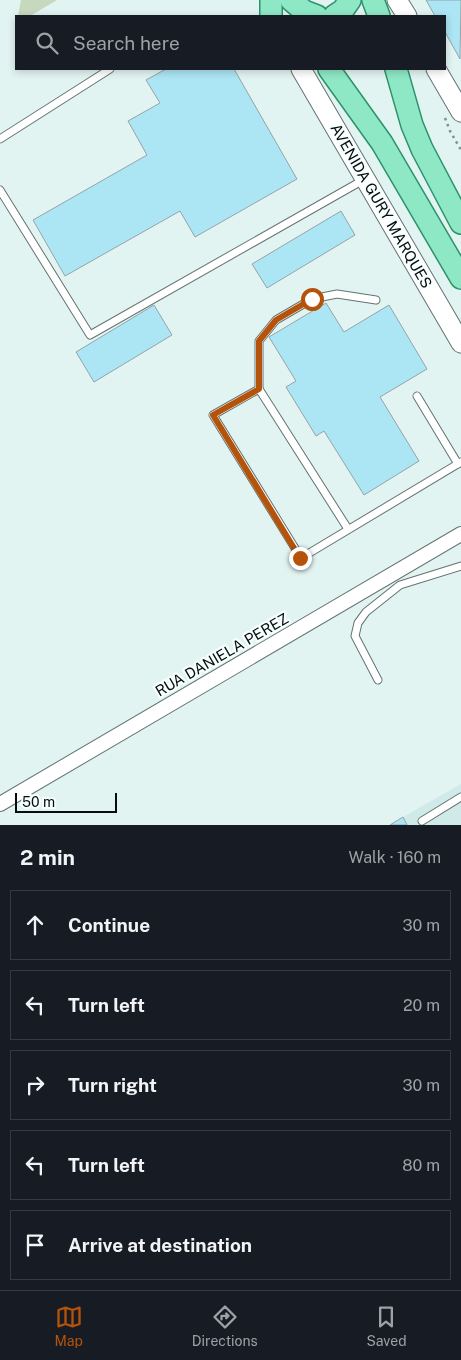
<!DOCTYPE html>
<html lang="en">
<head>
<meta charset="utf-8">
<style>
	body { margin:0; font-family:"Public Sans",sans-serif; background:#242831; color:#f1f3f6 }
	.scale { position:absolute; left:15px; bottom:12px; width:102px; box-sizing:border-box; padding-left:5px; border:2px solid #070d0c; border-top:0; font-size:14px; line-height:18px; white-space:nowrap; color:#070d0c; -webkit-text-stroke:4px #f7fffe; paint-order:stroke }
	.stop { position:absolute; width:15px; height:15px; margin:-11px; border:4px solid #b45309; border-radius:50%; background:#fff }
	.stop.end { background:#b45309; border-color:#fff; box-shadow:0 1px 5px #0008 }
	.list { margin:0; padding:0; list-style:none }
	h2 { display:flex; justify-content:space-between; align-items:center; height:65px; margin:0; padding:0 20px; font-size:21px }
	h2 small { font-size:16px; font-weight:400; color:#9ea1a6 }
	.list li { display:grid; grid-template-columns:32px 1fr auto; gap:15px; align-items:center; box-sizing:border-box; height:70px; margin:0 10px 10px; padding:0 10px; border:1px solid #363941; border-radius:0px }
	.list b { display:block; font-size:19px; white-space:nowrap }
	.list em { font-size:16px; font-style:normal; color:#9ea1a6 }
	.icon { flex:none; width:28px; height:28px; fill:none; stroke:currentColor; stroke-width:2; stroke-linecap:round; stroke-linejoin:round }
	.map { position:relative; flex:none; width:461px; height:825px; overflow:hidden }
	.search { position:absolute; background:#171b24; box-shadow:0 2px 8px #0003; left:15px; right:15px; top:15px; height:55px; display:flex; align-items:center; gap:12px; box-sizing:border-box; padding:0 18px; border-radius:0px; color:#9ea1a6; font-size:19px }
	.sheet { height:465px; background:#171b24 }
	nav { display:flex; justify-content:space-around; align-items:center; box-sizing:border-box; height:70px; border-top:1px solid #363941; background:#171b24; font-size:14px; color:#9ea1a6 }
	nav a { display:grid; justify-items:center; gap:2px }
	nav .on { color:#b45309 }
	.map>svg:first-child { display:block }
	.built { fill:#cfeae8 }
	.green { fill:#c6d8bd }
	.building { fill:#ace5f4; stroke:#94a4a9 }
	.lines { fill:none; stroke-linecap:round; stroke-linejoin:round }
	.service-casing { stroke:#637371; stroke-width:9 }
	.minor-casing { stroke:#637371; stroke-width:16 }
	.secondary-casing { stroke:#637371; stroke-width:21 }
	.primary-casing { stroke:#2d926b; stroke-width:24 }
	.path { stroke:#828f8d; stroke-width:2.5; stroke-dasharray:2.5 4; stroke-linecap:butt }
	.service { stroke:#fff; stroke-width:7 }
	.minor { stroke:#fff; stroke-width:14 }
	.secondary { stroke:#fff; stroke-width:19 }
	.primary { stroke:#8ee8c5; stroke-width:21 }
	.route { stroke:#b45309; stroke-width:6 }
	.labels { text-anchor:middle; stroke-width:4.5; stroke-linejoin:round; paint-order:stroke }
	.street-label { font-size:15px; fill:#070d0c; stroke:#f7fffe }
</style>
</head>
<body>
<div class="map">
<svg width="461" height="825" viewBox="0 0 461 825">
	<rect width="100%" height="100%" fill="#e2f4f2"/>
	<path class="built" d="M461 784V825H390L403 817Z"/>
	<path class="green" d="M21 0H57L30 16H18Z"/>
	<g class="building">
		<path d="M426 0H461L460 59 445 32V16H435Z"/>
		<path d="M166 69H234L297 179 195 237 180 211 65 276 33 220 147 155 128 121 160 103 146 80Z"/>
		<path d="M341 211 355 235 267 288 252 264Z"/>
		<path d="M326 303 344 332 389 305 427 369 380 397 419 461 364 495 324 431 316 436 286 387 296 381 269 337Z"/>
		<path d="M154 305 172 335 94 382 76 352Z"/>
		<path d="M403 817 407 825H390Z"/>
	</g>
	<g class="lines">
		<defs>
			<g id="service">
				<path d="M0 139 110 69"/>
				<path d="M0 190 90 335 365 179"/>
				<path d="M259 389V341L276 320 312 299 337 294 376 300"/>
				<path d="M417 396 458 464"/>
				<path d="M348 529 259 389 213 415 301 558 461 462"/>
				<path d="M378 680 355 636 358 623 366 612 400 585 461 566"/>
				<path d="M422 821 461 797"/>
			</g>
			<path id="minor" d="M0 804 461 534"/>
			<g id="secondary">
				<path d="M397 0 407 16"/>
				<path d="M301 69 461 343"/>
				<path d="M436 69 461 112"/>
			</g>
			<g id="primary">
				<path d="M271 0V16"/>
				<path d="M291 0 304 11 317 16"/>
				<path d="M373 0 379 16"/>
				<path d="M334 16 343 10 350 0"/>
				<path d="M329 69 382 143 461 278"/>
				<path d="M396 69 412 125 422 149 461 223"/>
			</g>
		</defs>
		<use href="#service" class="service-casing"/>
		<use href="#minor" class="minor-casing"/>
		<use href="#secondary" class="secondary-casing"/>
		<use href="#primary" class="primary-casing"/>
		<path class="path" d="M445 118 450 131 461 150"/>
		<use href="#service" class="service"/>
		<use href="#minor" class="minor"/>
		<use href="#secondary" class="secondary"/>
		<use href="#primary" class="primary"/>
	</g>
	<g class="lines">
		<path class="route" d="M300 558 213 415 259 389V341L276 320 312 299"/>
	</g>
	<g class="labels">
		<g class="street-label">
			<text transform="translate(381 206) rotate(60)" y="5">AVENIDA GURY MARQUES</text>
			<text transform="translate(222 655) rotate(-30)" y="5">RUA DANIELA PEREZ</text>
		</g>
	</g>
</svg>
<div class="scale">50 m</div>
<div class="stop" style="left:312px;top:299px"></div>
<div class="stop end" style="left:300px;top:558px"></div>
<div class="search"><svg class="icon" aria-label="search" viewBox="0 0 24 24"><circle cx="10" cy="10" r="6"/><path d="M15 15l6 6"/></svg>Search here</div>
</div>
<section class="sheet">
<h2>2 min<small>Walk · 160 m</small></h2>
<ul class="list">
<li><svg class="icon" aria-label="ahead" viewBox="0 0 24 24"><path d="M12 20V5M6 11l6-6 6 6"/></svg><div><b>Continue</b></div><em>30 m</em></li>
<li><svg class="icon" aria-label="left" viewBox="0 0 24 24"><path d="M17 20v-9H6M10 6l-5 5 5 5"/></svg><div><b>Turn left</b></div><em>20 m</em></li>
<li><svg class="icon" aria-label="right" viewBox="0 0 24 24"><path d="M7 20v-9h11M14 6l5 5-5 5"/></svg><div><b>Turn right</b></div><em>30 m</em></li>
<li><svg class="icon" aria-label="left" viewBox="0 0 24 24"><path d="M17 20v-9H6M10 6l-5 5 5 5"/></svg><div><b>Turn left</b></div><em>80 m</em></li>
<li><svg class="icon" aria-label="arrive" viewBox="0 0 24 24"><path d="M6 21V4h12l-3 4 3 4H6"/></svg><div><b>Arrive at destination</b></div></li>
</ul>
</section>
<nav>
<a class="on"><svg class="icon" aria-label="map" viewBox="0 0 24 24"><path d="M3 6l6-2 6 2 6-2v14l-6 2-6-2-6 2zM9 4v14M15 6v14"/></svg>Map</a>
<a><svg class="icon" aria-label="directions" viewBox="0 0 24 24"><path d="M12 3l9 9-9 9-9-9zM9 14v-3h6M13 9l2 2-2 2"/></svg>Directions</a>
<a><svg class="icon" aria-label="saved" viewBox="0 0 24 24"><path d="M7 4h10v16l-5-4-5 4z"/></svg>Saved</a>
</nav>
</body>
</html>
